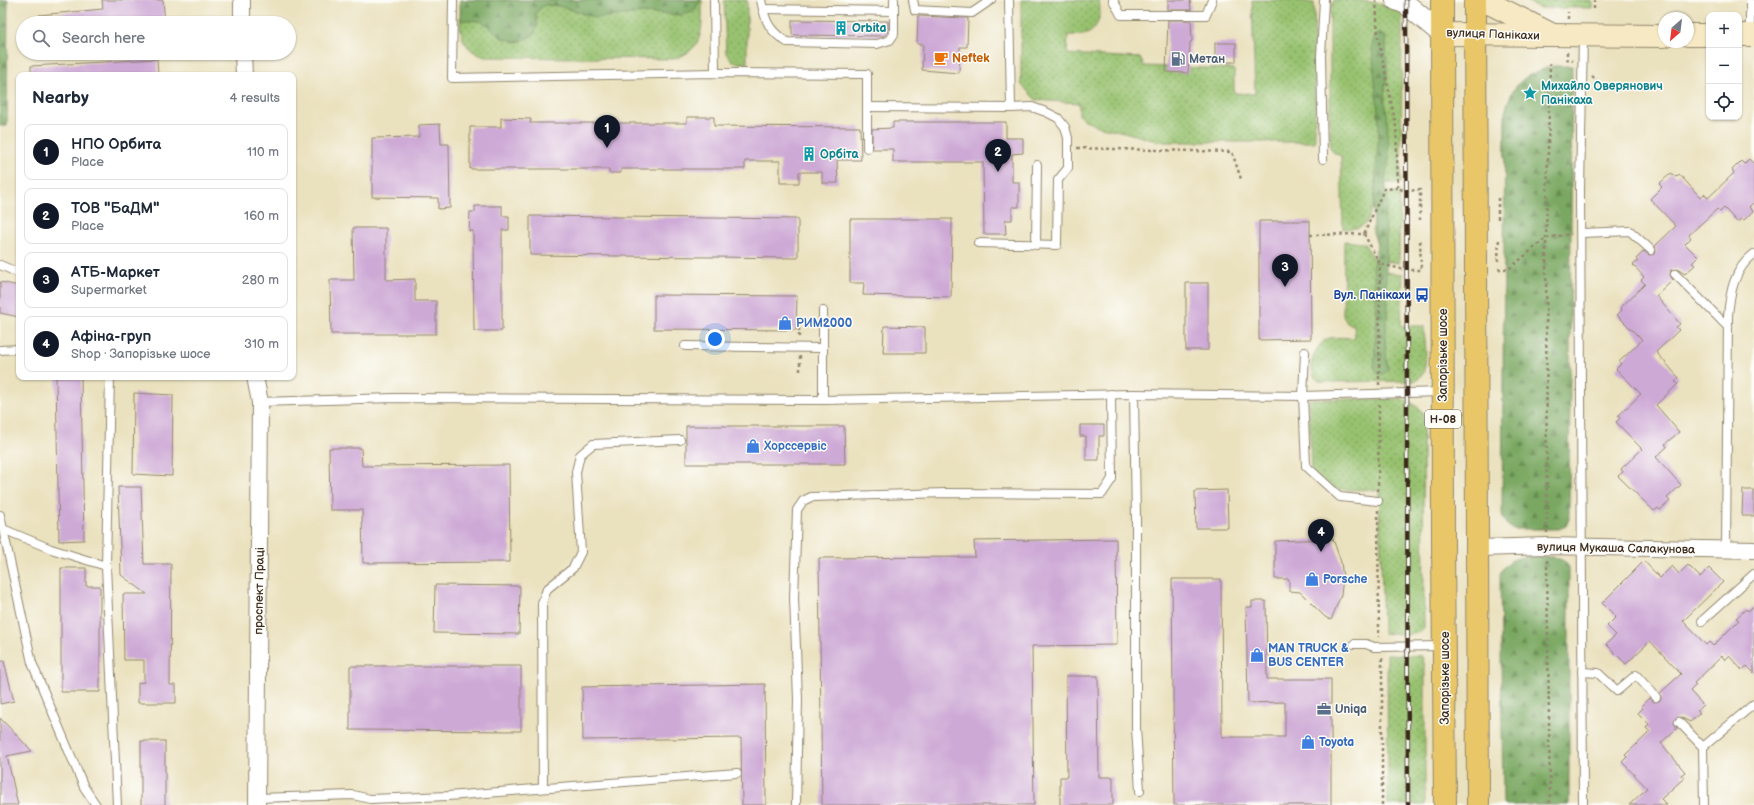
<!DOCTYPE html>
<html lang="en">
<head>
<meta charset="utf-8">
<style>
	body { margin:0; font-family:"Balsamiq Sans",sans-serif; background:#f6f6f7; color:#1f2937 }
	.controls { position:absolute; right:12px; top:12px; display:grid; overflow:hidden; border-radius:8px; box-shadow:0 1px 3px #0004 }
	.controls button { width:36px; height:36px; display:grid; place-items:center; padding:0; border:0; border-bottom:1px solid #e0e1e3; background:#fff; color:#1f2937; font:20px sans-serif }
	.compass { position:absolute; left:1658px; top:12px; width:36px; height:36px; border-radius:50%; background:#fff; box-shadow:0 1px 3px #0004; rotate:208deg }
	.you { position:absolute; left:715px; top:339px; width:14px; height:14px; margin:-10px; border:3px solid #fff; border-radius:50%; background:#1a73e8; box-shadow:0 0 0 6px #1a73e833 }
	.badge { display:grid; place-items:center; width:26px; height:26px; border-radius:50%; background:#111827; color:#fff; font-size:13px; font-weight:700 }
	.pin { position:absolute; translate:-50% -33px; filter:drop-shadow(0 1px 2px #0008) }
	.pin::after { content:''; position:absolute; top:21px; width:14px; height:12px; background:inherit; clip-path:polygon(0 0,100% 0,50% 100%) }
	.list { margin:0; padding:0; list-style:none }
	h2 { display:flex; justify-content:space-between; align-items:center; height:52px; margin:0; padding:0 16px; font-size:17px }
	h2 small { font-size:13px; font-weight:400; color:#747a83 }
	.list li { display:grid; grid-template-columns:26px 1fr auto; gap:12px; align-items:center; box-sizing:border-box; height:56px; margin:0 8px 8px; padding:0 8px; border:1px solid #e0e1e3; border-radius:8px }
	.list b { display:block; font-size:15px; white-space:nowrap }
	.list p { margin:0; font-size:13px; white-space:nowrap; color:#747a83 }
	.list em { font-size:13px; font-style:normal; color:#747a83 }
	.icon { flex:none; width:22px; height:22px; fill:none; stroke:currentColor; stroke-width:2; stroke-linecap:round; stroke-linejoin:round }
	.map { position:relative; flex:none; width:1754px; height:805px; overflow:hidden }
	.search { position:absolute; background:#fff; box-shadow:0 1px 3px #0004; left:16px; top:16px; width:280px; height:44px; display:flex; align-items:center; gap:10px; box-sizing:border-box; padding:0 14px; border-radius:22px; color:#747a83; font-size:15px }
	.panel { position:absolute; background:#fff; box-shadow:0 1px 3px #0004; left:16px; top:72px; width:280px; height:308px; border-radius:8px }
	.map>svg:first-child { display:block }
	.grass { fill:url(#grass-dots); stroke:#6a7646 }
	.forest { fill:url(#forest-firs); stroke:#5a6940 }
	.building { fill:#cda9d6 }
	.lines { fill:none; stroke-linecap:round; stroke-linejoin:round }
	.service-casing { stroke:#92866e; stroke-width:10 }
	.minor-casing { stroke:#92866e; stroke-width:18 }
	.tertiary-casing { stroke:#92866e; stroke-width:22 }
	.secondary-casing { stroke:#92866e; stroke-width:24 }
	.primary-casing { stroke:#92866e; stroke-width:24 }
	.path { stroke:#92866e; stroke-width:2.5; stroke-dasharray:3 3; stroke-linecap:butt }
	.service { stroke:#fff; stroke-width:8 }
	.minor { stroke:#fff; stroke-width:16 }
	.tertiary { stroke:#fff; stroke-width:20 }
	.secondary { stroke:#f6e9c3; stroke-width:22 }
	.primary { stroke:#e9c769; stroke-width:22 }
	.rail-casing { stroke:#3b2a1e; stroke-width:4.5 }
	.rail { stroke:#fdfcf7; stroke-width:3; stroke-dasharray:9; stroke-linecap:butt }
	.labels { text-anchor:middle; stroke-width:3; stroke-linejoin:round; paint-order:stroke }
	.shield { fill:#fdfcf7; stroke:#75695f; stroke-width:1 }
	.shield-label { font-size:11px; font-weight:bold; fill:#3b2a1e }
	.culture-label { font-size:12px; font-weight:bold; fill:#0d838f; stroke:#fdfcf7; text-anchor:start }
	.street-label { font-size:12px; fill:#3b2a1e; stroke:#fdfcf7 }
	.food-label { font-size:12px; font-weight:bold; fill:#c56008; stroke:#fdfcf7; text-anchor:start }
	.service-label { font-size:12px; font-weight:bold; fill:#4e5e75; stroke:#fdfcf7; text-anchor:start }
	.transit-label { font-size:12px; font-weight:bold; fill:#164399; stroke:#fdfcf7; text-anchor:end }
	.shop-label { font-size:12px; font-weight:bold; fill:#366cbe; stroke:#fdfcf7; text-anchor:start }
</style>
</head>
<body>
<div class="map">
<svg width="1754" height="805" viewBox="0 0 1754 805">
	<defs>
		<pattern id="grass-dots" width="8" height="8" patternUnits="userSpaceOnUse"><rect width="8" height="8" fill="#98c26f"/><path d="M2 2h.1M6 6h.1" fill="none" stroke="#7d9e5b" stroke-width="1.8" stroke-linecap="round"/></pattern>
		<pattern id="forest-firs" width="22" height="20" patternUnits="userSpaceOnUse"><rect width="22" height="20" fill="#7aa862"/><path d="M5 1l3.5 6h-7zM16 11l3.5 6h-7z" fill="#658950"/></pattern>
	</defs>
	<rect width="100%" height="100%" fill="#fdfcf7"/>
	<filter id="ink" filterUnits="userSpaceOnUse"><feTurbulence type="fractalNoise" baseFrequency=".025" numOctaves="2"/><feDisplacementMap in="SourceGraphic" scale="8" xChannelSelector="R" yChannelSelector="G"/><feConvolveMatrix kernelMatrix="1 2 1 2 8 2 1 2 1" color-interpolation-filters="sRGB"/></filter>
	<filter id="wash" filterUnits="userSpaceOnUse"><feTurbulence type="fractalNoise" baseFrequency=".012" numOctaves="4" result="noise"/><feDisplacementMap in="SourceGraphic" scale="16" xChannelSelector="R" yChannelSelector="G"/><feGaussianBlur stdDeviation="0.9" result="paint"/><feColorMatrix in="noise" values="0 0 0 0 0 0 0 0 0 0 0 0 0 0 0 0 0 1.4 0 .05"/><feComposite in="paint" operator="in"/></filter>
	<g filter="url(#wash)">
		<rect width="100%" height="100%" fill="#eae1be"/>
		<g class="grass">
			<path d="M460 0H702C702 29 705 50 673 59L485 57C455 47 461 26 460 0Z"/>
			<path d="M724 0H747V64L733 62 726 53Z"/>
			<path d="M1021 0H1099C1101 12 1100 28 1087 34 1082 36 1073 35 1068 35L1067 54 1140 58 1144 66 1234 69V93L1255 94 1252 0H1292L1314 3 1315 142H1165C1152 141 1143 137 1131 134 1113 128 1093 129 1079 115V103L1036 100 1021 84Z"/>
			<path d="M1334 0C1357 0 1381 1 1402 12L1401 183H1384L1366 223 1358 228 1343 229 1341 156 1334 153 1330 147V11Z"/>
			<path d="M1525 0H1592V8H1539Z"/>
			<path d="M1400 192 1399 263 1383 261 1372 230 1385 194Z"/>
			<path d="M1344 241 1364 243 1381 272 1403 274 1401 326H1424C1424 342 1432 373 1415 381L1322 382C1304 376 1312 347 1327 339 1334 336 1346 338 1355 338L1354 325 1347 323 1343 316Z"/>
			<path d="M1309 399H1399C1410 401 1416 404 1423 413L1424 627C1417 639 1395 634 1383 633L1379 490C1356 488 1325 496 1311 473Z"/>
			<path d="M1387 654 1422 656 1425 667V805H1388Z"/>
		</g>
		<g class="forest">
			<path d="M0 0H8L7 126H0Z"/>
			<path d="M460 0H701L693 12 682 15 642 13 597 18 559 6 544 5 536 13 537 25 535 33 529 38 517 42 502 38 482 21 461 20Z"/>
			<path d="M1379 33 1386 37 1387 74 1384 96 1387 114 1389 160 1385 178 1388 205 1384 218 1386 232V290L1388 304 1385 345 1388 370C1385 374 1383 374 1378 374L1374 367 1377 314 1373 265 1377 245 1373 221 1379 125 1372 46 1375 35Z"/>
			<path d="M1554 66H1572L1569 519 1566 526 1559 529H1514C1506 526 1504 522 1502 514L1505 113C1512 82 1525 74 1554 66Z"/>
			<path d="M1555 557 1564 561 1569 567V805H1503L1500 574C1510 551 1534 557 1555 557Z"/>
		</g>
		<g id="blocks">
			<g class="building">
				<path d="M102 0H163L165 23H40L39 15 103 9Z"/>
				<path d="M1168 0H1190L1191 10H1168Z"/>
				<path d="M918 16 968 18 967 47H960L959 73 922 70 923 44H917Z"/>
				<path d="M792 20 888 21V32L884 36 792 35Z"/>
				<path d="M1168 20H1191L1192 41 1190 42 1188 73 1166 72Z"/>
				<rect x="1215" y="43" width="21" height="19"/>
				<path d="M157 59 158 75H31V66Z"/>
				<path d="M687 117H714V126L860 127 861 160H837L838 183H822V172H799V183H780V161H745V169H621V173H609V169H470V127H501V118L531 119 530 123H687Z"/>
				<path d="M893 122H1006V138H1023V153L1012 154V182H1019V207H1012V220H1005L1006 234H984L983 162H893V149H872V129L893 128Z"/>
				<path d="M440 124 441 144H449L450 208 438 209V198L372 197V138L419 137V125Z"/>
				<path d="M1749 159 1754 164V202L1749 207 1753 211 1744 220 1742 218 1737 222 1724 208 1720 212 1717 209 1689 235 1691 238 1685 244 1698 257 1692 263 1695 265 1685 274 1677 269 1671 270 1670 275 1673 280 1656 296 1680 324 1676 327 1679 330 1656 352 1679 378 1675 382 1678 384 1656 405 1679 432 1665 444 1667 447 1656 457 1681 485 1667 498 1670 501 1660 510 1658 508 1654 511 1618 476 1623 472 1621 469 1642 449 1616 422 1620 418 1618 416 1641 394 1616 369 1621 364 1619 362 1642 340 1617 315 1622 310 1620 308 1645 284 1641 280 1644 277 1633 265 1638 261 1636 259 1644 251 1649 255 1655 254 1656 251 1655 246 1676 226 1650 199 1662 187 1659 184 1671 173 1676 177 1679 174 1701 198 1704 194 1708 198 1734 173 1732 170 1741 161 1744 164Z"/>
				<path d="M475 206H502V216H509V230H502V331H474L473 231H469L470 212H475Z"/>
				<path d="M530 216 798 219V258L530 255Z"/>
				<path d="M850 219H952L951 297 863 295 864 283H850Z"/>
				<path d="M1259 221H1310L1311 339 1259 340Z"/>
				<path d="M353 228H386V280L415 279V301H436V334H331L330 280H354Z"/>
				<path d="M0 282 19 286V317L0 313Z"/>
				<rect x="1186" y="283" width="22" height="67"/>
				<path d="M654 295 797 296 796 330 654 329Z"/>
				<path d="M884 326 925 327V353H883Z"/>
				<path d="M56 377H81L84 540 59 541Z"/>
				<path d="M134 393 173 395 172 476 133 474Z"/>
				<path d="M1080 425H1104V436H1099V460H1086V436H1080Z"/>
				<path d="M686 426H844L845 464H686Z"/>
				<path d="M329 448H361L362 466 509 465 510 562 363 563 362 510H330Z"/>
				<path d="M118 487H141L144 564H171L170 685H176V703H138V683L144 682V660H124L123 594H147L121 575Z"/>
				<path d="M1227 490 1228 528H1196L1195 491Z"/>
				<path d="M1743 490H1754V516H1742Z"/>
				<path d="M1116 539 1117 645 1032 646 1034 805H822L819 558 975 557 974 541Z"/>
				<path d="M1333 539 1341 562 1343 578 1341 595 1331 620 1325 617 1300 592 1289 591V579H1275V541Z"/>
				<path d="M1644 561 1660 578 1672 566 1679 574 1688 565 1700 577 1709 568 1723 582 1683 621 1706 645 1709 642 1713 646 1739 620 1736 618 1746 609 1748 611 1754 606V673L1747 666 1742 670 1729 656 1725 660 1722 656 1694 683 1696 685 1690 691 1703 705 1697 710 1700 713 1690 722 1680 717 1676 718 1674 723 1677 728 1661 743 1685 772 1681 775 1684 778 1661 799 1667 805H1629L1647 788 1622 762 1627 757 1625 755 1650 732 1646 728 1649 724 1638 713 1643 708 1641 706 1649 698 1654 702 1659 701 1661 698 1660 693 1681 674 1650 641 1626 664 1606 644 1616 635 1607 626 1616 617 1602 603Z"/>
				<path d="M61 568H86V586H100V692H61Z"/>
				<path d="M1172 579H1221L1222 737H1285V702L1248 703 1246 607H1252V601H1266L1267 679H1331V805H1174Z"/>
				<path d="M435 585 520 586 519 634 434 633Z"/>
				<path d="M0 661H4L14 701 0 704Z"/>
				<path d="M350 666H521V731L350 730Z"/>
				<path d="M1066 676H1098L1099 777H1113V805H1060V777H1067Z"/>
				<path d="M765 684 766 805H742L741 738 583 740 582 687Z"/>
				<path d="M0 718 32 751 7 756 18 805H0Z"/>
				<rect x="141" y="741" width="24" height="64"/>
			</g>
		</g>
	</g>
	<g filter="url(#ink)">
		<use href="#blocks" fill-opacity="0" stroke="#92866e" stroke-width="1"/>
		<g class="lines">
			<defs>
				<g id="service">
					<path d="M453 0 452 78 715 73 867 74V148"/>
					<path d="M714 0 715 73"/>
					<path d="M761 0C765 21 769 31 787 42L877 44 890 40 894 34V0"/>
					<path d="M913 0 915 10 972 13 991 0"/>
					<path d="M1113 0 1121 15H1206L1212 0"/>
					<path d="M1750 0V34"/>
					<path d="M763 9 894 11"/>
					<path d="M1583 37 1580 189 1583 805"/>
					<path d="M867 107 1011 108 1009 0"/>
					<path d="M1323 159 1321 56 1324 0"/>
					<path d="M1582 233 1630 231 1651 250"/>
					<path d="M978 243 1057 245 1058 180 1068 168V138L1065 127 1058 118 1046 112 1032 107 1011 108"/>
					<path d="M1036 245 1037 165"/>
					<path d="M0 265 19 273"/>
					<path d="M1675 274 1728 327"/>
					<path d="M823 311V400"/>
					<path d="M685 346 822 348"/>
					<path d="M0 350 19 349"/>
					<path d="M1305 352 1303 396 1306 466 1340 497 1378 501"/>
					<path d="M110 377 106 566 117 805"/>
					<path d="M1134 394 1136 519V728L1140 791"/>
					<path d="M260 402 394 398 823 400 1134 394 1303 396 1441 392"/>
					<path d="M0 515 32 663 84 787 96 805"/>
					<path d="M3 529 51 549 106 566"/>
					<path d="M1726 550 1728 316C1730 292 1734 269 1754 254"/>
					<path d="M1702 621 1754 574"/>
					<path d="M1354 644H1366L1374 647 1444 646"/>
					<path d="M1582 672 1598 673 1617 691 1636 675 1656 697"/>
					<path d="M1679 722 1703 747 1704 805"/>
					<path d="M1703 747 1754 704"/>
					<path d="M543 788 542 603 547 589 573 568 581 552 576 472 580 455 593 444 680 440"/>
					<path d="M257 798 353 795 370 799 448 796 737 773"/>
					<path d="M796 805 798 699 794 598 797 510 803 501 811 497 946 493 1102 494 1112 479 1111 394"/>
				</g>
				<g id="minor">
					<path d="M242 0V23"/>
					<path d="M243 53 244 75"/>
					<path d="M255 377 260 402 257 805"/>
					<path d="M1478 548 1547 546 1754 550"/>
				</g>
				<path id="tertiary" d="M1396 0 1406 4 1442 34"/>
				<g id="secondary">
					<path d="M1483 0 1549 33"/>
					<path d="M1442 34 1664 36"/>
					<path d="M1688 35H1709"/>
					<path d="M1739 35H1754"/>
				</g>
				<g id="primary">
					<path d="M1442 0 1443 541 1445 805"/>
					<path d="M1475 0 1478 805"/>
				</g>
			</defs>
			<use href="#service" class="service-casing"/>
			<use href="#minor" class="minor-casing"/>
			<use href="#tertiary" class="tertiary-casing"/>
			<use href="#secondary" class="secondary-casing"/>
			<use href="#primary" class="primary-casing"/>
			<g class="path">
				<path d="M1376 0 1378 37 1396 126 1398 188 1405 191 1420 190V220"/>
				<path d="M1594 0V12"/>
				<path d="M1568 19V12"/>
				<path d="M1567 52V59L1573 61"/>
				<path d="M1592 76 1597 81"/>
				<path d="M1077 148 1232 152 1241 179"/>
				<path d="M1498 198V220"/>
				<path d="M1364 234 1384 189 1398 188"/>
				<path d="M1310 235 1364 234 1380 264 1406 270H1421L1420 239"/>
				<path d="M1498 261 1499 237"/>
				<path d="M1498 269H1509L1546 238 1571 234"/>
				<path d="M796 319H799V337"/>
				<path d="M800 356V371"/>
				<path d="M1379 385 1380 264"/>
				<path d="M1378 491 1379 404"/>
				<path d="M1378 510 1379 637"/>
				<path d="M1547 533 1546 238 1550 63"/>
				<path d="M1547 560 1550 805"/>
				<path d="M1382 658V805"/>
			</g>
			<use href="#service" class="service"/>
			<use href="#minor" class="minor"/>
			<use href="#tertiary" class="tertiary"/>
			<use href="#secondary" class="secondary"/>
			<use href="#primary" class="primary"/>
			<defs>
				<path id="rail" d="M1406 0 1408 805"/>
			</defs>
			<use href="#rail" class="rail-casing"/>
			<use href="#rail" class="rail"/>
		</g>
	</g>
	<defs>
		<symbol id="building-bare" viewBox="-9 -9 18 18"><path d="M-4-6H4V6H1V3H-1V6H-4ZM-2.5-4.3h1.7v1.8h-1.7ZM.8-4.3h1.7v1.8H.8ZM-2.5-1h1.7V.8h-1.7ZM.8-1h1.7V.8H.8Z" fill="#0f9aa8" stroke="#fdfcf7" stroke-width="2.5" paint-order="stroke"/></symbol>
		<symbol id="cafe-bare" viewBox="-9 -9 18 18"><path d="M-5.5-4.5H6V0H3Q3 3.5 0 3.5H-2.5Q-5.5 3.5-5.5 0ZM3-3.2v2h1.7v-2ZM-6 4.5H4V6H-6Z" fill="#e8710a" stroke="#fdfcf7" stroke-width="2.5" paint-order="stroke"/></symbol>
		<symbol id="fuel-bare" viewBox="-9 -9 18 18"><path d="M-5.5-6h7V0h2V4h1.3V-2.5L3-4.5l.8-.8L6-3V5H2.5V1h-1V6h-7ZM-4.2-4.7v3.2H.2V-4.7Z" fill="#5c6f8a" stroke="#fdfcf7" stroke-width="2.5" paint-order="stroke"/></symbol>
		<symbol id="sight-bare" viewBox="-9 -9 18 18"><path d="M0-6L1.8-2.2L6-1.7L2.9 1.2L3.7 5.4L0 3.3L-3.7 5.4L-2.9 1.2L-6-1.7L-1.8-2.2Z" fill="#0f9aa8" stroke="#fdfcf7" stroke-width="2.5" paint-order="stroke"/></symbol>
		<symbol id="bus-bare" viewBox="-9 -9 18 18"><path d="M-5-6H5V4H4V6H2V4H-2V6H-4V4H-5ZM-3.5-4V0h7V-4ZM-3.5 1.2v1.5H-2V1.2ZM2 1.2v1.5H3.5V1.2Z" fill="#1a4fb4" stroke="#fdfcf7" stroke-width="2.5" paint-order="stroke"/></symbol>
		<symbol id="shop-bare" viewBox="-9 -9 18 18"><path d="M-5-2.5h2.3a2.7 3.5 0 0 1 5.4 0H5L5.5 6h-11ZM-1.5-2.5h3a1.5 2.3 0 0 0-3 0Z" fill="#3f7fe0" stroke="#fdfcf7" stroke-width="2.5" paint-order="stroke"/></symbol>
		<symbol id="office-bare" viewBox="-9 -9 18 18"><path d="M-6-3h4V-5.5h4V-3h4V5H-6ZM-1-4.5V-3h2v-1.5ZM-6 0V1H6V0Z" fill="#5c6f8a" stroke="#fdfcf7" stroke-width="2.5" paint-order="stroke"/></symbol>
	</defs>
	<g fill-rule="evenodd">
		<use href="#building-bare" x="831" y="18" width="20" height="20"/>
		<use href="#cafe-bare" x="931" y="48" width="20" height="20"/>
		<use href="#fuel-bare" x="1168" y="49" width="20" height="20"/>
		<use href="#sight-bare" x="1520" y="83" width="20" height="20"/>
		<use href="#building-bare" x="799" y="144" width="20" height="20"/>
		<use href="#bus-bare" x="1412" y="285" width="20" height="20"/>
		<use href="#shop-bare" x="775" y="313" width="20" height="20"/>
		<use href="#shop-bare" x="743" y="436" width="20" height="20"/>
		<use href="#shop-bare" x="1302" y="569" width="20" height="20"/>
		<use href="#shop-bare" x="1247" y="645" width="20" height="20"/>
		<use href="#office-bare" x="1314" y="699" width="20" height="20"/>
		<use href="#shop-bare" x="1298" y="732" width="20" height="20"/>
	</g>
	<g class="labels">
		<rect class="shield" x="1425" y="410" width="36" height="18" rx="3"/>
		<g class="shield-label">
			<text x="1443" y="423">Н-08</text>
		</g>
		<g class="culture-label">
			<text x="852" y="32">Orbita</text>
			<text x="1541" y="90">Михайло Оверянович<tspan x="1541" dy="14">Панікаха</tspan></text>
			<text x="820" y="158">Орбіта</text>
		</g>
		<g class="street-label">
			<text transform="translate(1493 34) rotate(2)" y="4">вулиця Панікахи</text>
			<text transform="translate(1443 355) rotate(-90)" y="4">Запорізьке шосе</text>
			<text transform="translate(1616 548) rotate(1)" y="4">вулиця Мукаша Салакунова</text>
			<text transform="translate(259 591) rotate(-89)" y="4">проспект Праці</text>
			<text transform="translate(1445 678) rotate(-90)" y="4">Запорізьке шосе</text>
		</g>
		<g class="food-label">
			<text x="952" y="62">Neftek</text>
		</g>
		<g class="service-label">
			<text x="1189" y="63">Метан</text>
			<text x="1335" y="713">Uniqa</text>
		</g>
		<g class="transit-label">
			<text x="1411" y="299">Вул. Панікахи</text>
		</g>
		<g class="shop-label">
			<text x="796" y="327">РИМ2000</text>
			<text x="764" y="450">Хорссервіс</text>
			<text x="1323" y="583">Porsche</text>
			<text x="1268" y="652">MAN TRUCK &amp;<tspan x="1268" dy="14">BUS CENTER</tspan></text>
			<text x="1319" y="746">Toyota</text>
		</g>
	</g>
</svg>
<div class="controls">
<button>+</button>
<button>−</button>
<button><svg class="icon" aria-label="locate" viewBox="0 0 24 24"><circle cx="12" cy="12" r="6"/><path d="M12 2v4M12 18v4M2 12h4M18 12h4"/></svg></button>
</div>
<svg class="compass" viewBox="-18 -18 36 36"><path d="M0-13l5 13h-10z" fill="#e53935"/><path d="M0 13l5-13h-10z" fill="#747a83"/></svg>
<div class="you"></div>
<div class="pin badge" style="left:607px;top:148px">1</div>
<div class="pin badge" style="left:998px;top:172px">2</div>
<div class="pin badge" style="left:1285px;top:287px">3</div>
<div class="pin badge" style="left:1321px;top:552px">4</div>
<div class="search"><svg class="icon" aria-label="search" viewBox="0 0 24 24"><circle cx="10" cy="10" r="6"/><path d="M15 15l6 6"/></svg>Search here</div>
<section class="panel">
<h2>Nearby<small>4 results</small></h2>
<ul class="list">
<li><span class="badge">1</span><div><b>НПО Орбита</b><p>Place</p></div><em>110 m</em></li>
<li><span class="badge">2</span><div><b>ТОВ &quot;БаДМ&quot;</b><p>Place</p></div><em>160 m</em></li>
<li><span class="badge">3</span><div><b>АТБ-Маркет</b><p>Supermarket</p></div><em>280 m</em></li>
<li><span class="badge">4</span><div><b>Афіна-груп</b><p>Shop · Запорізьке шосе</p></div><em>310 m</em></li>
</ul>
</section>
</div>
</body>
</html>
